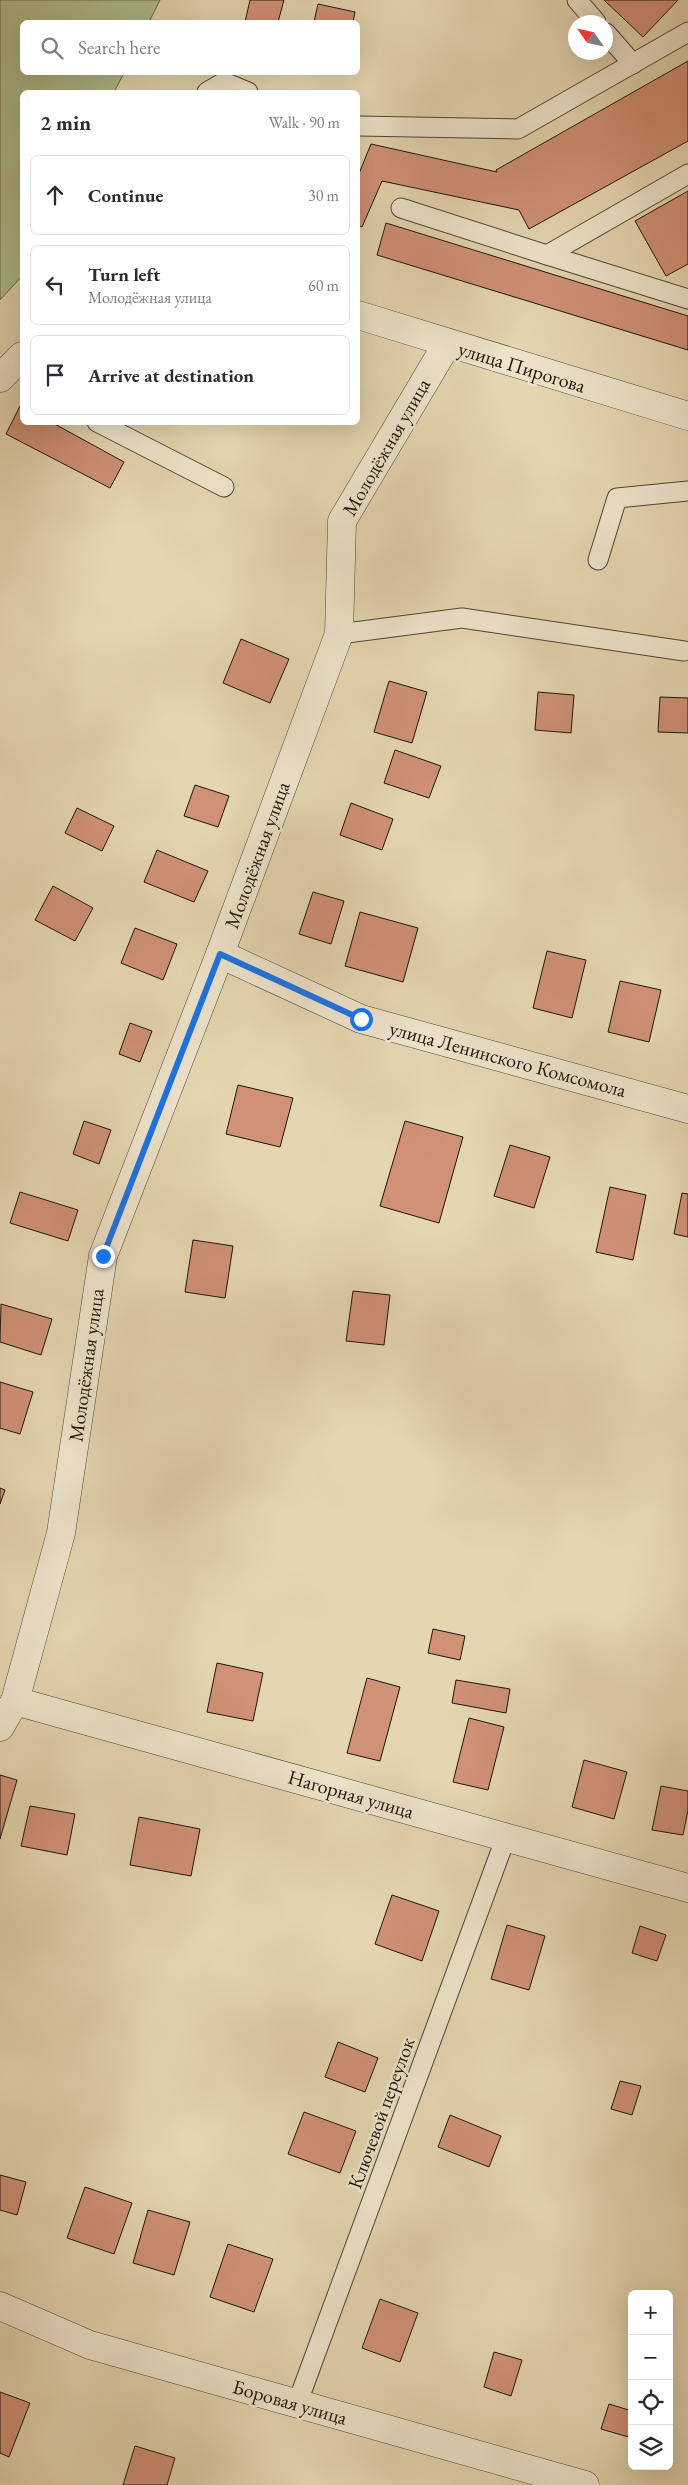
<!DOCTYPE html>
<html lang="en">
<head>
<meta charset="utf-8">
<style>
	body { margin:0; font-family:"EB Garamond",serif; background:#f7f7f7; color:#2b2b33 }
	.controls { position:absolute; right:15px; bottom:15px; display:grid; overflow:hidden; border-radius:8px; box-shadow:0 5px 20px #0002 }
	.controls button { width:45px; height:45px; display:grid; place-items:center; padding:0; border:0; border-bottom:1px solid #e1e1e2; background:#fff; color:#2b2b33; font:25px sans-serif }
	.compass { position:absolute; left:568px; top:15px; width:45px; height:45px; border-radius:50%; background:#fff; box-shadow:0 5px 20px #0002; rotate:304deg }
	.stop { position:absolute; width:15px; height:15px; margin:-11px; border:4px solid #1a73e8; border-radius:50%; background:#fff }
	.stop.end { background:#1a73e8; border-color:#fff; box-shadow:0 1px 5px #0008 }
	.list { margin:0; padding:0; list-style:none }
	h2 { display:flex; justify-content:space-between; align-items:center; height:65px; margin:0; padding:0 20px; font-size:21px }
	h2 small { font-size:16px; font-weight:400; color:#7c7c81 }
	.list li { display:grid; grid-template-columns:32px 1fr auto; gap:15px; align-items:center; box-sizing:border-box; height:80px; margin:0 10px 10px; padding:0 10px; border:1px solid #e1e1e2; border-radius:8px }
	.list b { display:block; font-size:19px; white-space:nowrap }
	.list p { margin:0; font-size:16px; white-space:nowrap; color:#7c7c81 }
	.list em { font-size:16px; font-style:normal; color:#7c7c81 }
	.icon { flex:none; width:28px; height:28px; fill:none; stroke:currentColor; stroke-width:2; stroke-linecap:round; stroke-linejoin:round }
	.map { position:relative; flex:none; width:688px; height:2485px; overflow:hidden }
	.search { position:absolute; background:#fff; box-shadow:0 5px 20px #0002; left:20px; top:20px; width:340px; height:55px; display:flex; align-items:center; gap:12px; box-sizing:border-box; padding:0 18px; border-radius:8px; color:#7c7c81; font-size:19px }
	.panel { position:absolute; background:#fff; box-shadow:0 5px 20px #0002; left:20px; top:90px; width:340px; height:335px; border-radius:8px }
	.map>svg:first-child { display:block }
	.green { fill:#b0bf8f; stroke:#666a4e }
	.building { fill:#d09176; stroke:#1c150c }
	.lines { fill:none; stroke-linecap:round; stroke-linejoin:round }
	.lane-casing { stroke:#4e4535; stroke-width:21 }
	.street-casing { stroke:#4e4535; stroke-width:29 }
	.lane { stroke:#eee4cc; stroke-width:19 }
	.street { stroke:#eee4cc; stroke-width:28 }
	.route { stroke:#1a73e8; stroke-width:6 }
	.labels { text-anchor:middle; stroke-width:5; stroke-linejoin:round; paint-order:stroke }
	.street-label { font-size:20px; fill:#1c150c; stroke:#eee4cc }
</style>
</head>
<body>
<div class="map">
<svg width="688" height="2485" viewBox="0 0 688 2485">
	<rect width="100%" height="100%" fill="#e5d6b1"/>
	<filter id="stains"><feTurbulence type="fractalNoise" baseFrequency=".004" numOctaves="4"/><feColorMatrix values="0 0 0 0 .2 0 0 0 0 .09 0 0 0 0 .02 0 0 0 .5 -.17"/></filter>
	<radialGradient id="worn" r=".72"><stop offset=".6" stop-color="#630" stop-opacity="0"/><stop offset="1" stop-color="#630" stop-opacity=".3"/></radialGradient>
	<path class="green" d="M0 0H160L149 22H22V72L124 73 114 92H22V276L0 300Z"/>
	<g class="building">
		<path d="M250 0H284L278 22H245Z"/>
		<path d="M604 0H678L643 37Z"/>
		<path d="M318 4 355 12 353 22H314Z"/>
		<path d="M688 61V141L529 229 519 210 382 181 362 227 358 225V176L371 144 497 172 496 170Z"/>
		<path d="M688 191V264L666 276 635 221Z"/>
		<path d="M386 223 688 316V350L377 255Z"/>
		<path d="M20 406 22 408V422H51L124 462 110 488 6 434Z"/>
		<path d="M241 639 289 659 270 703 223 683Z"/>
		<path d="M389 681 427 692 412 743 374 732Z"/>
		<path d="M538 692 574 695 571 733 535 730Z"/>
		<path d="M660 697 688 698V733L658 732Z"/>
		<path d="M395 750 441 766 429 798 384 783Z"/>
		<path d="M195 785 229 796 218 827 184 816Z"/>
		<path d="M351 803 393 819 382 850 340 835Z"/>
		<path d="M77 808 114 826 102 851 65 833Z"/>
		<path d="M157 850 208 871 194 902 144 882Z"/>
		<path d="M53 886 93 908 75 941 35 920Z"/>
		<path d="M313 892 344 901 331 944 299 934Z"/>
		<path d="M360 912 418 928 403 982 345 966Z"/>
		<path d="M135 928 177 944 163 980 121 963Z"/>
		<path d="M547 951 586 960 572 1018 533 1008Z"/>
		<path d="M620 981 661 990 649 1042 608 1032Z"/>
		<path d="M130 1023 152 1031 140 1062 119 1054Z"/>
		<path d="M238 1085 293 1098 280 1147 226 1134Z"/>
		<path d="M84 1121 111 1130 99 1164 73 1154Z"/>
		<path d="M405 1121 463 1137 439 1223 380 1206Z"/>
		<path d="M510 1145 550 1157 534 1208 494 1196Z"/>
		<path d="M610 1187 646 1195 633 1260 596 1252Z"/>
		<path d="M20 1192 78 1210 68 1241 10 1223Z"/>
		<path d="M682 1193 688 1194V1237L674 1234Z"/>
		<path d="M193 1240 233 1246 225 1298 185 1292Z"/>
		<path d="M353 1291 390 1295 384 1345 346 1341Z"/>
		<path d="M1 1304 52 1319 41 1355 0 1342Z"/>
		<path d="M0 1382 33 1392 20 1434 0 1428Z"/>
		<path d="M0 1488 5 1490 0 1504Z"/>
		<path d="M433 1629 465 1636 460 1660 428 1653Z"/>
		<path d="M217 1663 263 1673 253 1721 207 1712Z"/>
		<path d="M367 1678 400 1687 380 1761 347 1753Z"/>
		<path d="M456 1680 510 1689 506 1713 452 1703Z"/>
		<path d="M469 1718 504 1727 488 1790 453 1782Z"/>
		<path d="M584 1760 627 1772 614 1819 572 1807Z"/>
		<path d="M0 1775 17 1780 0 1839Z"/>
		<path d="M661 1786 688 1791V1810L683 1835 652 1830Z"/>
		<path d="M30 1806 75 1814 67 1855 21 1846Z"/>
		<path d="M139 1817 200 1829 191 1876 130 1865Z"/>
		<path d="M392 1895 439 1911 422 1961 375 1944Z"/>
		<path d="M507 1925 545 1936 529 1990 491 1979Z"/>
		<path d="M640 1926 666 1935 657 1961 632 1953Z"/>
		<path d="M338 2042 378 2058 365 2092 325 2077Z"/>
		<path d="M620 2081 641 2086 632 2115 611 2109Z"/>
		<path d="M304 2112 356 2131 340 2173 288 2154Z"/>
		<path d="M450 2115 501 2136 489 2167 438 2147Z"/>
		<path d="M0 2175 26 2182 17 2215 0 2210Z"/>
		<path d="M85 2187 132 2203 114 2254 67 2238Z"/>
		<path d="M148 2210 190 2222 174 2275 133 2263Z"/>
		<path d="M228 2244 273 2259 254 2312 210 2297Z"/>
		<path d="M380 2299 418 2313 400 2362 362 2348Z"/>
		<path d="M494 2352 522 2360 511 2396 484 2387Z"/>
		<path d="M0 2392 30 2403 9 2457 0 2453Z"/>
		<path d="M609 2404 632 2411V2438L601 2429Z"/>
		<path d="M135 2446 175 2458 167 2485H123Z"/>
	</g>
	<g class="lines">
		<defs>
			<g id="lane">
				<path d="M577 0 596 22"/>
				<path d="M606 33 633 64"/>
				<path d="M207 92 224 82 248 92"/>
				<path d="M358 126 518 129 688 32"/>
				<path d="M401 208 547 255 688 174"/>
				<path d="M547 255 688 299"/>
				<path d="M97 422 224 487"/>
				<path d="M598 560 617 498 688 491"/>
				<path d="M339 634 462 618 684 651"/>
				<path d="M297 2404 506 1837"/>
			</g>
			<g id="street">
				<path d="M358 315 688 416"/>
				<path d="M0 378 22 356"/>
				<path d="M220 954 361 1019 688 1109"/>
				<path d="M15 1701 688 1888"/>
				<path d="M0 1727 15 1701 61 1533 103 1256 220 954 339 634 342 521 447 344"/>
				<path d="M0 2306 90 2345 585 2485"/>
			</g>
		</defs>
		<use href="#lane" class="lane-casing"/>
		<use href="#street" class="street-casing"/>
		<use href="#lane" class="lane"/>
		<use href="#street" class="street"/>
	</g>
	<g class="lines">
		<path class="route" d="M103 1256 220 954 361 1019"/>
	</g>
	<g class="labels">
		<g class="street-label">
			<text transform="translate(522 367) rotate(17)" y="7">улица Пирогова</text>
			<text transform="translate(386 447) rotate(-60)" y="7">Молодёжная улица</text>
			<text transform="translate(257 855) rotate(-70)" y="7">Молодёжная улица</text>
			<text transform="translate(508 1059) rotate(15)" y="7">улица Ленинского Комсомола</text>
			<text transform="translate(86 1365) rotate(-82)" y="7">Молодёжная улица</text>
			<text transform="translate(351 1794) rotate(16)" y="7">Нагорная улица</text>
			<text transform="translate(381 2113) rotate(-70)" y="7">Ключевой переулок</text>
			<text transform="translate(290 2402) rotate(16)" y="7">Боровая улица</text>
		</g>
	</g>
	<rect width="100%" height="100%" filter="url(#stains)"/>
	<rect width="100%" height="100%" fill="url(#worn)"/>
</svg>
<div class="controls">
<button>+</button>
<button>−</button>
<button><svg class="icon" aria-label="locate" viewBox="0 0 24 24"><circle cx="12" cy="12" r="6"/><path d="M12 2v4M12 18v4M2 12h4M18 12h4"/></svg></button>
<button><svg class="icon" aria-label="layers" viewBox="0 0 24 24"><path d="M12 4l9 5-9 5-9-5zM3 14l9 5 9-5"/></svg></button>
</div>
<svg class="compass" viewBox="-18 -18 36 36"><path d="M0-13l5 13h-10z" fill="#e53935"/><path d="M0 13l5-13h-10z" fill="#7c7c81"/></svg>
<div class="stop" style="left:361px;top:1019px"></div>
<div class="stop end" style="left:103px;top:1256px"></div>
<div class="search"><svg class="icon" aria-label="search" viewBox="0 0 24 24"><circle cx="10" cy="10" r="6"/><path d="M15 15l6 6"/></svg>Search here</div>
<section class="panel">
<h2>2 min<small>Walk · 90 m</small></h2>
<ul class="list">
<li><svg class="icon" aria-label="ahead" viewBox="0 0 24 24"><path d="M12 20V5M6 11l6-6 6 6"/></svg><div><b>Continue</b></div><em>30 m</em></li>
<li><svg class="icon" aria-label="left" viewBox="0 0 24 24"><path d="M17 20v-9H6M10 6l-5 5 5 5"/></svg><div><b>Turn left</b><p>Молодёжная улица</p></div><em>60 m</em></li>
<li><svg class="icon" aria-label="arrive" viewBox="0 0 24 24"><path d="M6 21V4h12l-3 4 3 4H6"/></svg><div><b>Arrive at destination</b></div></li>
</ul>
</section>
</div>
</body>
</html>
